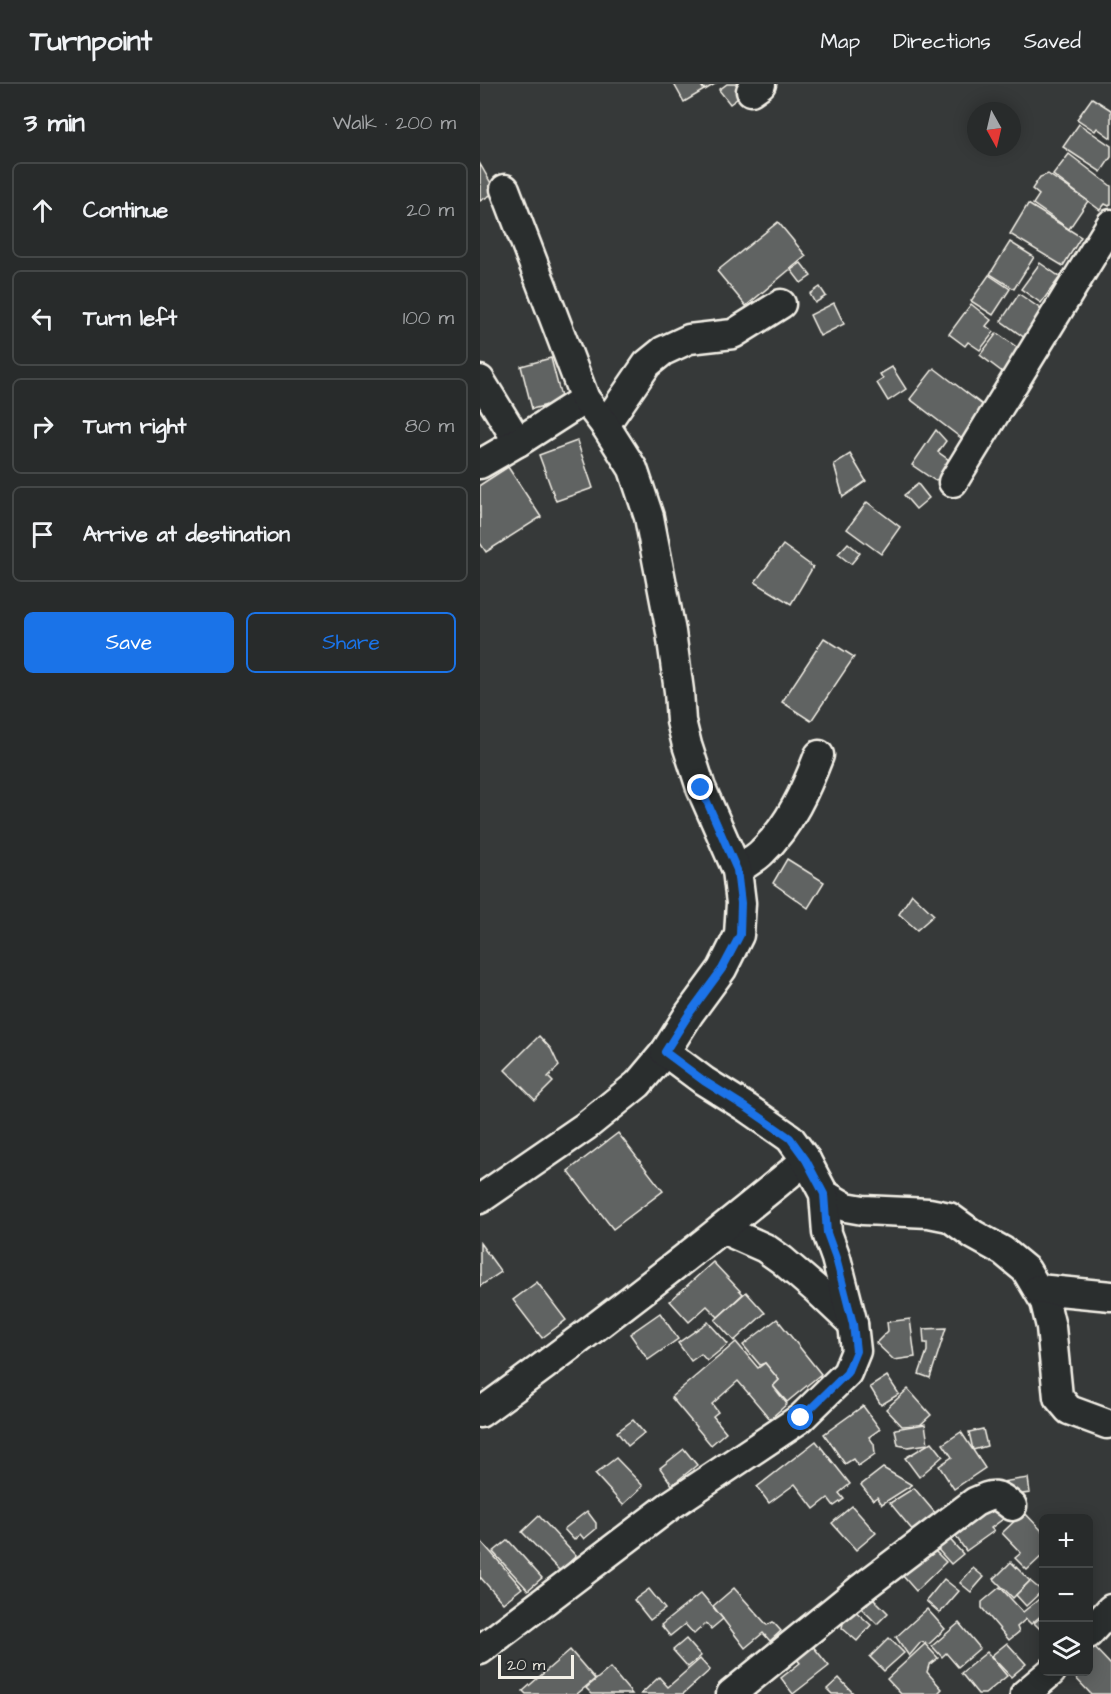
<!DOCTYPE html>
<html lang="en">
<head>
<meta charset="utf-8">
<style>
	body { margin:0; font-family:"Architects Daughter",sans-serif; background:#343737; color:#f1f3f6 }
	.controls { position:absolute; right:18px; bottom:18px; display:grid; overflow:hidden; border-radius:9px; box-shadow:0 3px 15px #0003 }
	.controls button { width:54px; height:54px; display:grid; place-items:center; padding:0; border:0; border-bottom:2px solid #444747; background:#282b2b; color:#f1f3f6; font:30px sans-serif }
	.compass { position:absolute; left:487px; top:18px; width:54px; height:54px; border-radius:50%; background:#282b2b; box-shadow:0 3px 15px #0003; rotate:172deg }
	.scale { position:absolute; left:18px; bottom:15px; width:76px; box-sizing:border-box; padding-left:6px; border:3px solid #f4f1e8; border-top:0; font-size:16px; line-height:21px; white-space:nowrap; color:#f4f1e8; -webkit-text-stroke:4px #2a2d2e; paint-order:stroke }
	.stop { position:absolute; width:18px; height:18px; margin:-14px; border:4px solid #1a73e8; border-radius:50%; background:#fff }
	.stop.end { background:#1a73e8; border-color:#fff; box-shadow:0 2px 6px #0008 }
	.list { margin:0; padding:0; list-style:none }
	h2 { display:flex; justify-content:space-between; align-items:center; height:78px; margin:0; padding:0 24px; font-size:26px }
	h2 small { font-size:20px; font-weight:400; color:#a5a7a9 }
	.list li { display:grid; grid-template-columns:39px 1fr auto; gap:18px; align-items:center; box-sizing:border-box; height:96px; margin:0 12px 12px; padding:0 12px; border:2px solid #444747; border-radius:9px }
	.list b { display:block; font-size:22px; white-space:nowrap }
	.list em { font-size:20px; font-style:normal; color:#a5a7a9 }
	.actions { display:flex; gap:12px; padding:18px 24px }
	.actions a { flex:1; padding:14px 0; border:2px solid #1a73e8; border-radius:9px; text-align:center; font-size:21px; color:#1a73e8 }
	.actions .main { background:#1a73e8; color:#fff }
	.icon { flex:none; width:33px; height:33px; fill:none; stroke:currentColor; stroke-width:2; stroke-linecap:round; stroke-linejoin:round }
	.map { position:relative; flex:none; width:631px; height:1610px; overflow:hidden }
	header { display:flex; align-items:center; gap:36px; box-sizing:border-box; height:84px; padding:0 30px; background:#282b2b; border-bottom:2px solid #444747 }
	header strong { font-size:28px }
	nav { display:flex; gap:33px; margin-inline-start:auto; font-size:21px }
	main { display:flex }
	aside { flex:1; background:#282b2b }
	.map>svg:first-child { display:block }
	.building { fill:#616362; stroke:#f4f1e8; stroke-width:1.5 }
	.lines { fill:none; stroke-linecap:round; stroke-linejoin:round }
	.minor-casing { stroke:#f4f1e8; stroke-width:33 }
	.minor { stroke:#2a2d2e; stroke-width:28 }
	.route { stroke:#1a73e8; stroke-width:8 }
</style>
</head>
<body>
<header>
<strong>Turnpoint</strong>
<nav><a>Map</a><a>Directions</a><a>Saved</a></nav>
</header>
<main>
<aside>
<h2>3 min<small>Walk · 200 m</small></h2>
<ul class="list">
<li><svg class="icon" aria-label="ahead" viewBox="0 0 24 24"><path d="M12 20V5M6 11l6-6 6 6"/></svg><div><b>Continue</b></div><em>20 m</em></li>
<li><svg class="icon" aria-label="left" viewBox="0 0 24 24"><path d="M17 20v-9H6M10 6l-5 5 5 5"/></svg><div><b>Turn left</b></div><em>100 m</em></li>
<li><svg class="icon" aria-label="right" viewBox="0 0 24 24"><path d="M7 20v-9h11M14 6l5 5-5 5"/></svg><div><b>Turn right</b></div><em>80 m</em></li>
<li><svg class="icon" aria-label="arrive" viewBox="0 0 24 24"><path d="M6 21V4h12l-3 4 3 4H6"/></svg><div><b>Arrive at destination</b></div></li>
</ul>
<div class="actions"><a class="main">Save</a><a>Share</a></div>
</aside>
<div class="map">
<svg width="631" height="1610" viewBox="0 0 631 1610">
	<rect width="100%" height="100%" fill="#363939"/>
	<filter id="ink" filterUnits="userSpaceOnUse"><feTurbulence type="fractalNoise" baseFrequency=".0167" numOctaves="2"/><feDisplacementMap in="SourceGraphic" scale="12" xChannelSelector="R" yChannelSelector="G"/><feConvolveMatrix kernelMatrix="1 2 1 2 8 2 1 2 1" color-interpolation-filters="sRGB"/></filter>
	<g filter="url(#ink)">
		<g class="building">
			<path d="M194 0H220L224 6 204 18Z"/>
			<path d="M221 0H235L225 6Z"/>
			<path d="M247 0H257L265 9 250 20 239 6Z"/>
			<path d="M612 14 631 26V54L617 44 615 47 597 35Z"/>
			<path d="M599 40 631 62V73L621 88 583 63Z"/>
			<path d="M589 70 631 102V120L629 122 625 120 620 126 573 91Z"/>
			<path d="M0 80 16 108 0 117Z"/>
			<path d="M568 90 608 117 589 145 553 120 559 111 552 105 560 93Z"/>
			<path d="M548 120 601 153 583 182 530 150Z"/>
			<path d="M298 138 326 172 266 222 237 187Z"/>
			<path d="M530 158 554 173 534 205 510 190Z"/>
			<path d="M321 179 331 192 321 199 311 186Z"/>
			<path d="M560 179 580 193 561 219 541 205Z"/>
			<path d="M509 191 530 205 513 231 491 217Z"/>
			<path d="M340 203 346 212 335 219 330 210Z"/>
			<path d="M539 210 571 232 552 259 521 237Z"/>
			<path d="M354 219 364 240 340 252 330 231Z"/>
			<path d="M491 220 511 236 506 242 514 248 500 266 488 258 485 262 469 250Z"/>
			<path d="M517 249 542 267 525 290 500 271Z"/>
			<path d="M71 274 82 317 52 325 41 282Z"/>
			<path d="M412 283 426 305 408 317 397 299 403 295 400 290Z"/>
			<path d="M454 284 513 329 489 360 430 315Z"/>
			<path d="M456 346 466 357 458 368 476 381 466 394 454 396 432 381Z"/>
			<path d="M97 357 113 404 76 417 59 371Z"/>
			<path d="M370 370 386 397 363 413 354 380Z"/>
			<path d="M28 383 61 433 6 468 0 459V401Z"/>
			<path d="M438 400 449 414 436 425 424 411Z"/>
			<path d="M387 418 420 443 401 470 367 445Z"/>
			<path d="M368 459 380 469 371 480 358 470Z"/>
			<path d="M303 461 333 483 311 520 275 498Z"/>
			<path d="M344 554 374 573 331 637 302 618Z"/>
			<path d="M307 775 344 798 328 824 293 799Z"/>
			<path d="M432 810 454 831 437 846 419 830Z"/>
			<path d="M59 952 71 965 79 982 68 993 73 998 55 1016 25 986Z"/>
			<path d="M138 1049 183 1107 133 1145 88 1087Z"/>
			<path d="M0 1159 21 1188 0 1202Z"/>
			<path d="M233 1178 263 1210 238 1233 227 1222 209 1238 190 1217Z"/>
			<path d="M57 1198 86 1236 62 1254 33 1216Z"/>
			<path d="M266 1208 285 1229 254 1257 235 1236Z"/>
			<path d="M180 1229 198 1255 168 1276 150 1250Z"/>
			<path d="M297 1235 341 1290 307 1318 293 1302 299 1296 285 1279 280 1281 263 1261Z"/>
			<path d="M430 1235 435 1273 414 1276 396 1259 408 1247 407 1238Z"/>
			<path d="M228 1238 248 1260 227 1277 221 1270 211 1277 198 1259Z"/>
			<path d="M466 1244 450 1294 439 1290 447 1267V1259H444L443 1245Z"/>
			<path d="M256 1258 278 1284 285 1279 299 1296 293 1302 307 1320 290 1335 258 1297 232 1320 238 1328 233 1332 246 1348 231 1361 191 1313Z"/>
			<path d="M407 1292 419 1310 401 1321 390 1303Z"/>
			<path d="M428 1305 451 1331 440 1341 422 1342 406 1325Z"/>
			<path d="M383 1322 400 1345 389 1353 394 1360 395 1370 378 1382 373 1375 365 1380 344 1350Z"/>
			<path d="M153 1336 164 1349 148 1362 137 1348Z"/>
			<path d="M445 1340 448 1360 428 1363 418 1361 415 1345Z"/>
			<path d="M503 1345 507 1362 493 1366 489 1348Z"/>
			<path d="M481 1348 505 1384 474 1405 459 1382 472 1373 463 1360Z"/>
			<path d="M336 1357 370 1400 359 1409 364 1415 354 1422 348 1414 334 1425 315 1400 289 1419 277 1403Z"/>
			<path d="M452 1358 463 1372 439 1393 425 1374Z"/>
			<path d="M204 1365 217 1381 192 1401 180 1384Z"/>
			<path d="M136 1374 163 1402 143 1421 115 1390Z"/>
			<path d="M403 1384 432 1401 402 1420 397 1413 393 1416 381 1401Z"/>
			<path d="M548 1394 550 1409 528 1412 521 1398Z"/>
			<path d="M434 1404 456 1430 434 1448 410 1419Z"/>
			<path d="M513 1413 527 1432 511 1444 514 1447 486 1467 470 1444Z"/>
			<path d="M372 1422 396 1449 376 1466 352 1439Z"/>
			<path d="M107 1427 116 1439V1445L104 1455 100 1450 94 1456 84 1445Z"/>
			<path d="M544 1428 564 1449V1470L547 1486 535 1474 541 1469 522 1449Z"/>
			<path d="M59 1432 96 1472 80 1487 42 1448Z"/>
			<path d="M464 1449 483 1470 471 1480 453 1460Z"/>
			<path d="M0 1456 42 1504 23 1519 1 1494 0 1495Z"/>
			<path d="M28 1456 62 1494 48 1506 13 1468Z"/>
			<path d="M451 1463 466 1478 436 1507 422 1491Z"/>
			<path d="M531 1478 550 1497 533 1514 514 1495Z"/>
			<path d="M493 1484 504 1493 491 1508 480 1499Z"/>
			<path d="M464 1495 479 1507 460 1529 446 1517Z"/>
			<path d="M550 1497 562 1507 546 1522 536 1511Z"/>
			<path d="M520 1503 543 1528 564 1511V1529L551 1540 546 1535 537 1543 539 1548 529 1556 502 1524V1518Z"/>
			<path d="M254 1504 287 1541 293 1538 301 1547 290 1557 283 1549 265 1564 233 1522Z"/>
			<path d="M169 1505 185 1525 170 1536 154 1516Z"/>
			<path d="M221 1509 243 1535 231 1545 226 1539 214 1550 205 1540 190 1552 181 1541Z"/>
			<path d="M393 1514 408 1529 397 1540 382 1525Z"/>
			<path d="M373 1525 391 1541 377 1557 362 1544 365 1529Z"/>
			<path d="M447 1525 465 1545 449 1560 441 1558 429 1572 416 1553Z"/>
			<path d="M564 1531V1549L554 1539Z"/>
			<path d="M479 1539 500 1564 478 1583 466 1569 462 1573 452 1562Z"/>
			<path d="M409 1554 424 1569 404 1587 390 1573Z"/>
			<path d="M206 1555 221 1572 208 1583 193 1566Z"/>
			<path d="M327 1555 349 1582 313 1610 301 1594 320 1579 311 1568Z"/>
			<path d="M527 1559 546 1580 531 1593 511 1572Z"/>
			<path d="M445 1560 458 1574 449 1581 447 1588 462 1605 457 1610H421L407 1595Z"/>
			<path d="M611 1560 631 1581V1610H611L590 1588H608V1562Z"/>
			<path d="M90 1566 115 1595 97 1610H46L43 1607Z"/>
			<path d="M507 1568 527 1592 505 1610H498L481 1589Z"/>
			<path d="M220 1575 230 1586 203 1610H161L179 1593 188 1603Z"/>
			<path d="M130 1584 152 1610H112L106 1604Z"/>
			<path d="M359 1594 374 1610H352L347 1605Z"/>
		</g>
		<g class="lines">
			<defs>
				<g id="minor">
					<path d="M271 7 281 0"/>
					<path d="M0 296 38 358"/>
					<path d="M125 341 167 280 183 267 209 255 253 250 301 220"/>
					<path d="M0 380 38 358 105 315"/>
					<path d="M473 398 631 140"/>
					<path d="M257 786C265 780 276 775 283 767 310 741 326 705 339 671"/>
					<path d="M344 1110 366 1123 383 1126 449 1129 469 1133 494 1151 523 1167 546 1186 565 1218 571 1243 578 1313 589 1326 627 1340"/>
					<path d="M0 1115 106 1042 158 1000 185 968"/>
					<path d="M242 1145 285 1164 302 1176 337 1206 373 1240"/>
					<path d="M558 1205 631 1212"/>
					<path d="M0 1329C111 1248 220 1164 326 1076"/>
					<path d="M608 1550 631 1525"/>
					<path d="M0 1566 191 1421 321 1334 367 1289 376 1267 373 1240 356 1174 347 1149 344 1110 326 1076 310 1054 267 1024 224 997 185 968 209 930 242 885 259 851 261 819 257 786 221 704 207 661 201 637 199 607 191 548 169 433 153 385 125 341 105 315 25 105"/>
					<path d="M251 1610 379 1506 495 1418C514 1409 516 1409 532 1422"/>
					<path d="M545 1610 571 1588"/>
				</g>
			</defs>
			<use href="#minor" class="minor-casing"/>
			<use href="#minor" class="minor"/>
		</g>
	</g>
	<g class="lines" filter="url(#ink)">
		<path class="route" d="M221 704 257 786 261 819 260 851 242 885 209 930 185 968 224 997 267 1024 310 1054 326 1076 344 1110 347 1149 356 1174 373 1240 376 1267 367 1289 321 1334"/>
	</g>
</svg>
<div class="controls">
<button>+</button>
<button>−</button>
<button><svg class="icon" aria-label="layers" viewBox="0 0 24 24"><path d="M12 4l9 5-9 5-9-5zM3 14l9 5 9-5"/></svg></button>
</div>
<svg class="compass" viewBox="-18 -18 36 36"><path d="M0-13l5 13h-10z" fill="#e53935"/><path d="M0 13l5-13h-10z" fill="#a5a7a9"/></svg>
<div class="scale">20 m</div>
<div class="stop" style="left:321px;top:1334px"></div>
<div class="stop end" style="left:221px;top:704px"></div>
</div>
</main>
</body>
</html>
